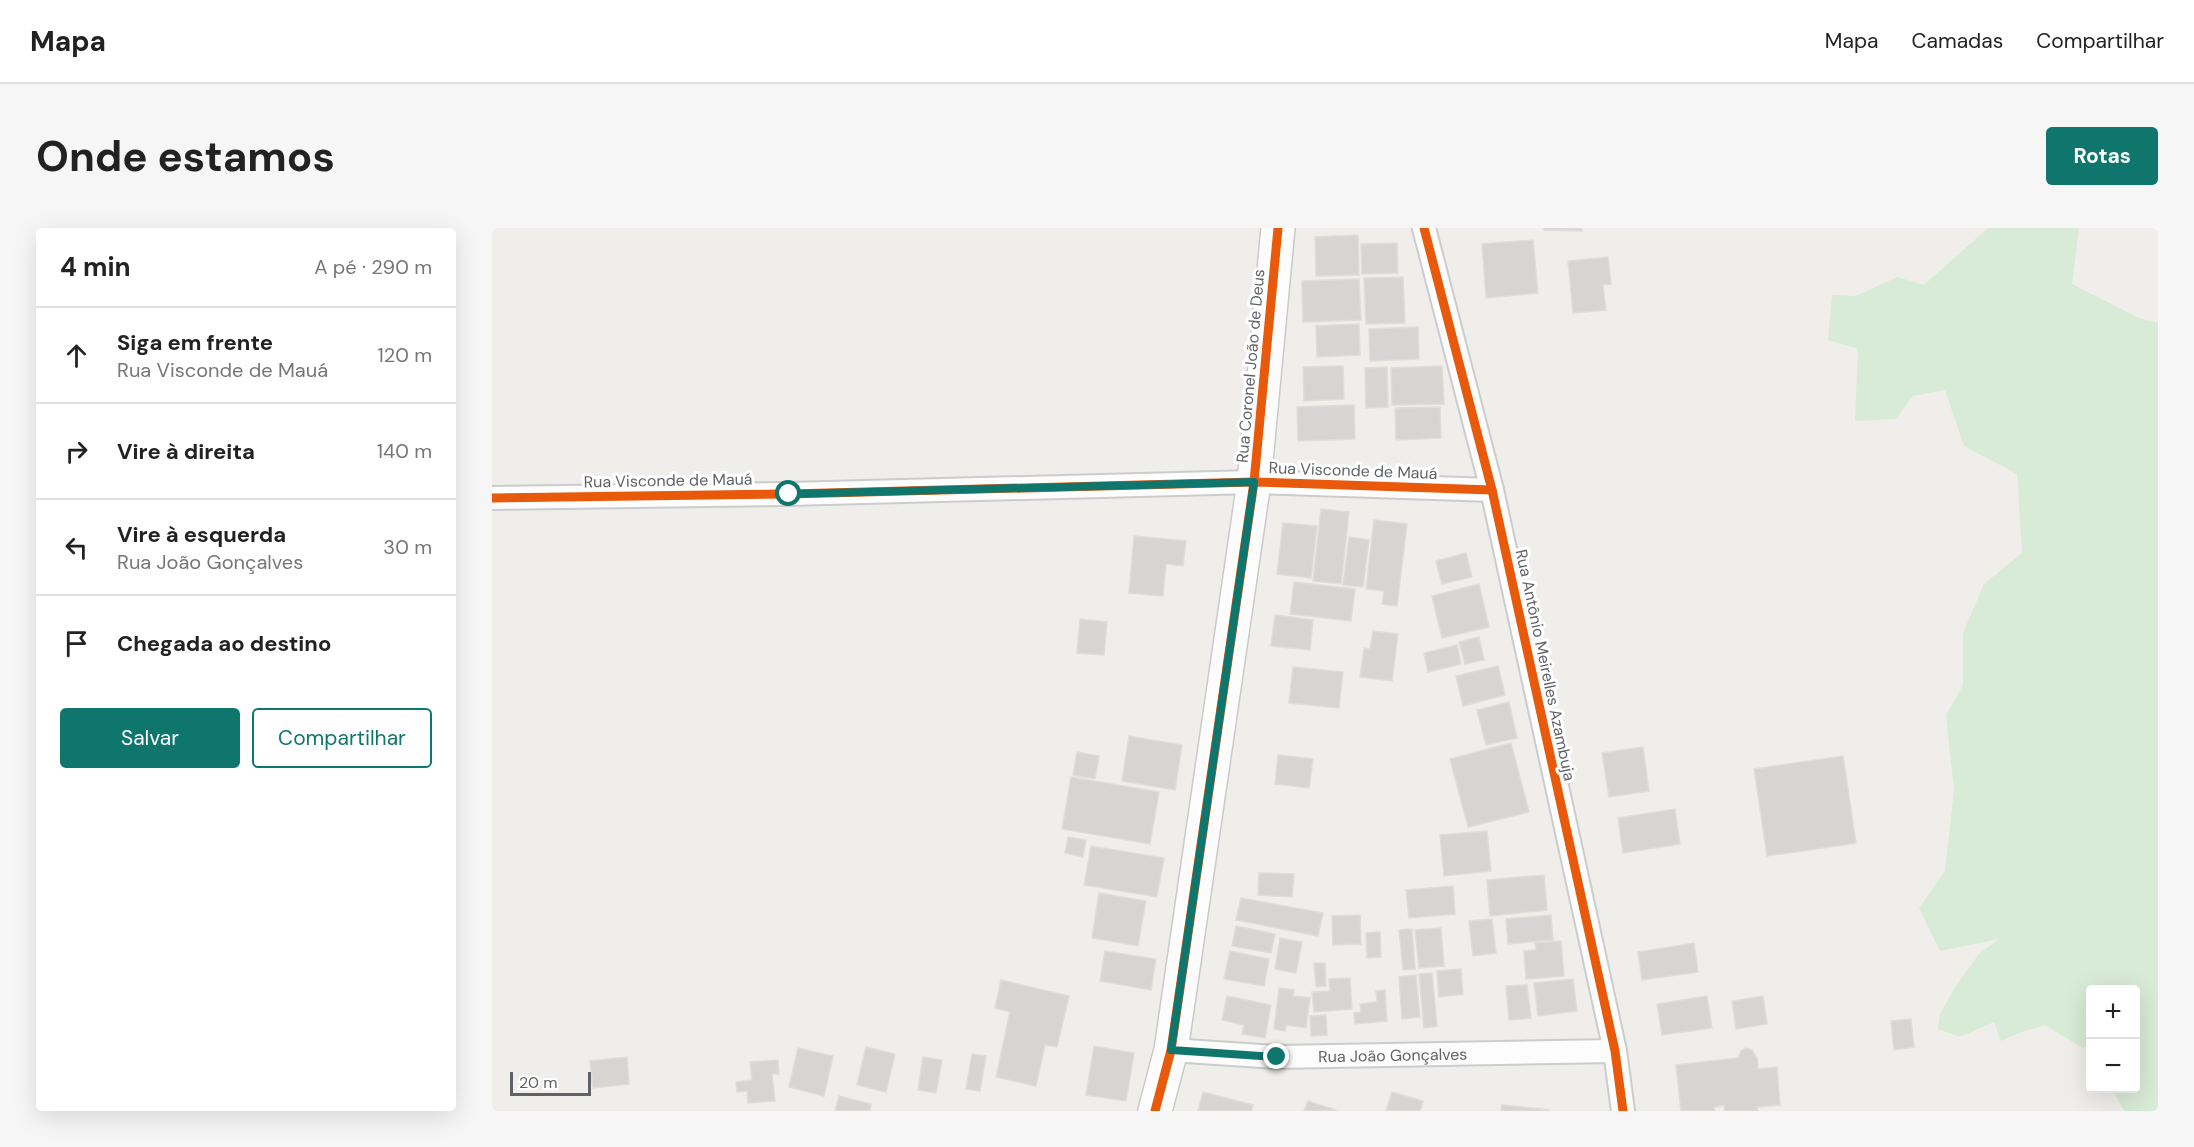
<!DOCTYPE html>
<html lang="pt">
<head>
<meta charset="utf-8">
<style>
	body { margin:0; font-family:"DM Sans",sans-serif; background:#f6f6f6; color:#222 }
	.controls { position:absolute; right:18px; bottom:18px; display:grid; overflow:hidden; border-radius:6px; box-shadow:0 6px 24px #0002 }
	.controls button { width:54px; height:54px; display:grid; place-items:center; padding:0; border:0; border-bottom:2px solid #e0e0e0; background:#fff; color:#222; font:30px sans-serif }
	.scale { position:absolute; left:18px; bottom:15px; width:81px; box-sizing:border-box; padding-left:6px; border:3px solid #5f6368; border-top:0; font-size:16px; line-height:21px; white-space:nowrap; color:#5f6368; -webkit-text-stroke:4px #fff; paint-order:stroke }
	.stop { position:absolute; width:18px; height:18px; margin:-14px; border:4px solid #0f766e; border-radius:50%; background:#fff }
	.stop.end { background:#0f766e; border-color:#fff; box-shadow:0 2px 6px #0008 }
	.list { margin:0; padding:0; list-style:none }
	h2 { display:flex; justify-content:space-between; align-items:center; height:78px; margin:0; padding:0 24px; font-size:26px }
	h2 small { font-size:20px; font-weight:400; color:#767676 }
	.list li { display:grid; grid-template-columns:39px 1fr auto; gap:18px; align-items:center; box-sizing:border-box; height:96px; padding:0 24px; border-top:2px solid #e0e0e0 }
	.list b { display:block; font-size:22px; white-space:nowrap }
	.list p { margin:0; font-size:20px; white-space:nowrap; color:#767676 }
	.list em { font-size:20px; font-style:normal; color:#767676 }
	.actions { display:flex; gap:12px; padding:18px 24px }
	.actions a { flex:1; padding:14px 0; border:2px solid #0f766e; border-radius:6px; text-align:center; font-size:21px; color:#0f766e }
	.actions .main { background:#0f766e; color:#fff }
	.icon { flex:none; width:33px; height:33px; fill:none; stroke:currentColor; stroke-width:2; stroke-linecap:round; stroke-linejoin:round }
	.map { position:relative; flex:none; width:1666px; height:883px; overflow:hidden; border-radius:6px }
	header { display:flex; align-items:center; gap:36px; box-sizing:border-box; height:84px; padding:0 30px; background:#fff; border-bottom:2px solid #e0e0e0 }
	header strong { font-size:28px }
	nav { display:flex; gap:33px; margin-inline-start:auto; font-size:21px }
	.intro { display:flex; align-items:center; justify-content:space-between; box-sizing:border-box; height:144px; padding:0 36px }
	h1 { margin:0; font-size:42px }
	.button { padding:15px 27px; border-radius:6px; background:#0f766e; color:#fff; font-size:21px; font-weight:700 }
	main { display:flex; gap:36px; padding:0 36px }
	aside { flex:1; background:#fff; border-radius:6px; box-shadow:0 6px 24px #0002 }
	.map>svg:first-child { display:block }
	.green { fill:#d8ebd6 }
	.building { fill:#d6d5d3; stroke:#deddd9; stroke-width:1.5 }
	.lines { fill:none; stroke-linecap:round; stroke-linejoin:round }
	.street-casing { stroke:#cbcccc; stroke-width:26 }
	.secondary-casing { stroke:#cacacb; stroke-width:36 }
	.street { stroke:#fdfcfc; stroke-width:22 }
	.secondary { stroke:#fdfcfc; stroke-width:33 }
	.cycleway-casing { stroke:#fff; stroke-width:13 }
	.cycleway { stroke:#e8590c; stroke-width:9 }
	.route { stroke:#0f766e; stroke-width:8 }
	.labels { text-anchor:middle; stroke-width:6; stroke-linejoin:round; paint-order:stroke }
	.street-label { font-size:16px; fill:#5f6368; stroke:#fff }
</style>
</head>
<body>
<header>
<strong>Mapa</strong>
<nav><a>Mapa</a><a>Camadas</a><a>Compartilhar</a></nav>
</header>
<div class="intro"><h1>Onde estamos</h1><a class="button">Rotas</a></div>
<main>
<aside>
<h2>4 min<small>A pé · 290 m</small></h2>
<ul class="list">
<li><svg class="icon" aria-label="ahead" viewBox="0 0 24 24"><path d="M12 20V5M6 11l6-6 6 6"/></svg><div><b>Siga em frente</b><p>Rua Visconde de Mauá</p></div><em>120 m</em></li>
<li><svg class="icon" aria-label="right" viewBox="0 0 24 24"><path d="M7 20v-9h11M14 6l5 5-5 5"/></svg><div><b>Vire à direita</b></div><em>140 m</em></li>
<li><svg class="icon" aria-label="left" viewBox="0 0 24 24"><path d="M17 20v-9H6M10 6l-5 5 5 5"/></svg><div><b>Vire à esquerda</b><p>Rua João Gonçalves</p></div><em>30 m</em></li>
<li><svg class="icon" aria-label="arrive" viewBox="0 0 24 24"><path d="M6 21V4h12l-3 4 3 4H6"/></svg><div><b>Chegada ao destino</b></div></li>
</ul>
<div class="actions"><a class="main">Salvar</a><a>Compartilhar</a></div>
</aside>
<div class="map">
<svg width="1666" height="883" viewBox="0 0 1666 883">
	<rect width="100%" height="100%" fill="#efeeea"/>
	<path class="green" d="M1496 0H1587L1580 56 1647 90 1666 95V883H1632L1620 861 1644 860V762H1598V815L1591 820 1553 797 1527 805 1509 813 1502 794 1468 809 1446 801 1448 786 1463 759 1487 726 1507 711 1448 723 1427 680 1453 643 1462 562 1454 487 1471 457V405L1492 356 1530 325 1525 246 1472 218 1453 162 1421 168 1404 191 1363 193 1366 121 1336 112 1340 67 1364 68 1405 49 1432 57Z"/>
	<g class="building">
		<path d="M1052 0H1090V3L1052 2Z"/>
		<path d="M866 7 867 47 824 48 823 9Z"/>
		<path d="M1041 12 1046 65 994 70 990 16Z"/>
		<path d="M905 15 906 45 870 46 869 16Z"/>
		<path d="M1116 29 1119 56 1111 57 1114 82 1081 85 1076 33Z"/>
		<path d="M911 49 913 95 874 96 872 50Z"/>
		<path d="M867 51 869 92 811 94 810 53Z"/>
		<path d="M867 96 868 127 825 129 824 98Z"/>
		<path d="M926 99 927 131 878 133 877 101Z"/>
		<path d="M851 138 852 171 812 173 811 139Z"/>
		<path d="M950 138 952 176 900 177 899 140Z"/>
		<path d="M895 139 896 179 874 180 873 140Z"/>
		<path d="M862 177 863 211 806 213 805 179Z"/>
		<path d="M948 179 949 210 904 212 903 180Z"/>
		<path d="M829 281 857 284 849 356 821 353Z"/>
		<path d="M882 292 915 296 905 378 890 376 892 363 874 361Z"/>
		<path d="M791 295 825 298 819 350 785 346Z"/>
		<path d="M642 308 694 313 691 338 674 336 671 368 637 365Z"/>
		<path d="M857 309 877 312 871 359 851 357Z"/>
		<path d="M974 325 980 349 950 356 944 333Z"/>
		<path d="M802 354 863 361 859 393 798 386Z"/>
		<path d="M987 356 997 399 950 410 940 368Z"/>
		<path d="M783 387 821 392 818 422 779 418Z"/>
		<path d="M588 391 615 394 612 427 585 425Z"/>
		<path d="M881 403 906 406 900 453 868 449 872 420 878 421Z"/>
		<path d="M987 409 992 432 973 436 967 414Z"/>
		<path d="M965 417 969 436 936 444 932 425Z"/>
		<path d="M1006 438 1013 467 971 478 964 448Z"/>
		<path d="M801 439 851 444 847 480 797 475Z"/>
		<path d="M1017 474 1025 510 994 517 985 482Z"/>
		<path d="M637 508 690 517 683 562 630 553Z"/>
		<path d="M1019 515 1037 584 976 599 958 531Z"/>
		<path d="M1151 519 1157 563 1117 569 1110 525Z"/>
		<path d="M585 524 607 528 603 551 581 547Z"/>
		<path d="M786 527 821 531 817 560 783 556Z"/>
		<path d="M1351 528 1364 615 1275 628 1262 541Z"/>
		<path d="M579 549 667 564 658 616 570 601Z"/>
		<path d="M1183 581 1188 616 1131 625 1126 590Z"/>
		<path d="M995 603 999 643 952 648 948 607Z"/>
		<path d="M576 609 594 612 591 629 573 625Z"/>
		<path d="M599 618 672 630 665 669 592 657Z"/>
		<path d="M767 645 802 646 800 669 766 667Z"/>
		<path d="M1052 647 1055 682 998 688 995 652Z"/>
		<path d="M961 658 963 686 917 690 914 662Z"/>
		<path d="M607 665 654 673 646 718 600 710Z"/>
		<path d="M749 670 831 685 826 708 744 692Z"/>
		<path d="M868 687 869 716 841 717 840 688Z"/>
		<path d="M1059 687 1061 712 1016 716 1014 691Z"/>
		<path d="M1000 691 1004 725 981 728 977 693Z"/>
		<path d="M744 698 783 706 779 725 740 718Z"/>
		<path d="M949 700 952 738 927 740 923 702Z"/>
		<path d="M920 701 923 741 911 742 907 702Z"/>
		<path d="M888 704 889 729 875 730 874 705Z"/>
		<path d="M788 710 810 714 804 745 783 741Z"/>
		<path d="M1069 713 1072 748 1034 751 1032 723 1044 722 1043 715Z"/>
		<path d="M1202 715 1206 744 1150 752 1146 724Z"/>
		<path d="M613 723 664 731 659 762 608 753Z"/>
		<path d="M738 723 777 731 772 758 732 751Z"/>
		<path d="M822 735H833L834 758 824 759Z"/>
		<path d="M969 741 971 766 947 769 945 743Z"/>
		<path d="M940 745 945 798 932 800 927 746Z"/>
		<path d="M924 747 928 789 910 791 907 749Z"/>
		<path d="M858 750 860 781 822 784 820 764 838 763 837 751Z"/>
		<path d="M1081 751 1085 783 1046 788 1042 755Z"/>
		<path d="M509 752 577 768 565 819 553 817 544 858 504 849 518 784 503 780Z"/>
		<path d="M1035 757 1039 790 1017 792 1014 758Z"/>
		<path d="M787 760 802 762 801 768 818 770 814 800 794 797 793 803 782 801Z"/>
		<path d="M893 762 895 793 863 796 862 785 869 784 868 776 885 774 884 763Z"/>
		<path d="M735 768 779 777 773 810 750 806 752 797 730 792Z"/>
		<path d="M1215 768 1220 800 1170 807 1165 776Z"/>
		<path d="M1271 768 1275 796 1244 801 1240 773Z"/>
		<path d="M834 787 835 807 819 808 818 788Z"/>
		<path d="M1419 791 1422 819 1402 822 1399 793Z"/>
		<path d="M602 818 642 825 634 873 594 867Z"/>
		<path d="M374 819 403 826 394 864 365 857Z"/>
		<path d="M306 820 341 828 332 868 297 859Z"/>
		<path d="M1254 820 1260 822 1265 830 1266 841 1285 839 1288 877 1265 879 1266 883H1233L1232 877 1222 879 1223 883H1189L1184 837 1246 830 1249 823Z"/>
		<path d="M480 826 494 828 488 863 474 861Z"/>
		<path d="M135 829 137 856 101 860 98 833Z"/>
		<path d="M431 829 450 832 444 865 426 862Z"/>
		<path d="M286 832 287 846H280L283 873 256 875 255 863 245 864 244 854 260 852 258 834Z"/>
		<path d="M711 864 761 877 759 883H706Z"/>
		<path d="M900 864 931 873 928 883H894Z"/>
		<path d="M347 868 379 876 378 883H343Z"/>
		<path d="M816 873 844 882 843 883H812Z"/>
		<path d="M1010 877 1057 882V883H1009Z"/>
	</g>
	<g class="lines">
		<defs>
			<g id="street">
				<path d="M932 0 1000 262 1123 823 1131 883"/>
				<path d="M0 270 297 266 762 254 1000 262"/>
				<path id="s1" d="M679 822 785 829 1123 823"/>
			</g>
			<path id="secondary" d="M663 883 679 822 762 254 786 0"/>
		</defs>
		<use href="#street" class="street-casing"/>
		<use href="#secondary" class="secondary-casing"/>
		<use href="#street" class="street"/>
		<use href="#secondary" class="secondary"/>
		<defs>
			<g id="cycleway">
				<path d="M932 0 1000 262 1123 823 1131 883"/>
				<path d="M0 270 297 266 762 254 1000 262"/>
				<path d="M663 883 679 822 762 254 786 0"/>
			</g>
		</defs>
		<use href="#cycleway" class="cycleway-casing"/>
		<use href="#cycleway" class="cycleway"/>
	</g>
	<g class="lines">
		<path class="route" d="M297 266 762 254 679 822 785 829"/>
	</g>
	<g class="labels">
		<g class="street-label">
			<text transform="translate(758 138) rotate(-85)" y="6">Rua Coronel João de Deus</text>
			<text transform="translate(861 242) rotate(2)" y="6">Rua Visconde de Mauá</text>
			<text transform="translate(176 252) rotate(-1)" y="6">Rua Visconde de Mauá</text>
			<text transform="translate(1054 437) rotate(78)" y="6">Rua Antônio Meirelles Azambuja</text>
			<text dy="6" stroke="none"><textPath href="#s1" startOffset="222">Rua João Gonçalves</textPath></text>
		</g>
	</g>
</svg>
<div class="controls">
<button>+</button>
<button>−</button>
</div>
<div class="scale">20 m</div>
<div class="stop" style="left:297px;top:266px"></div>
<div class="stop end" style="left:785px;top:829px"></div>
</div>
</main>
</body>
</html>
